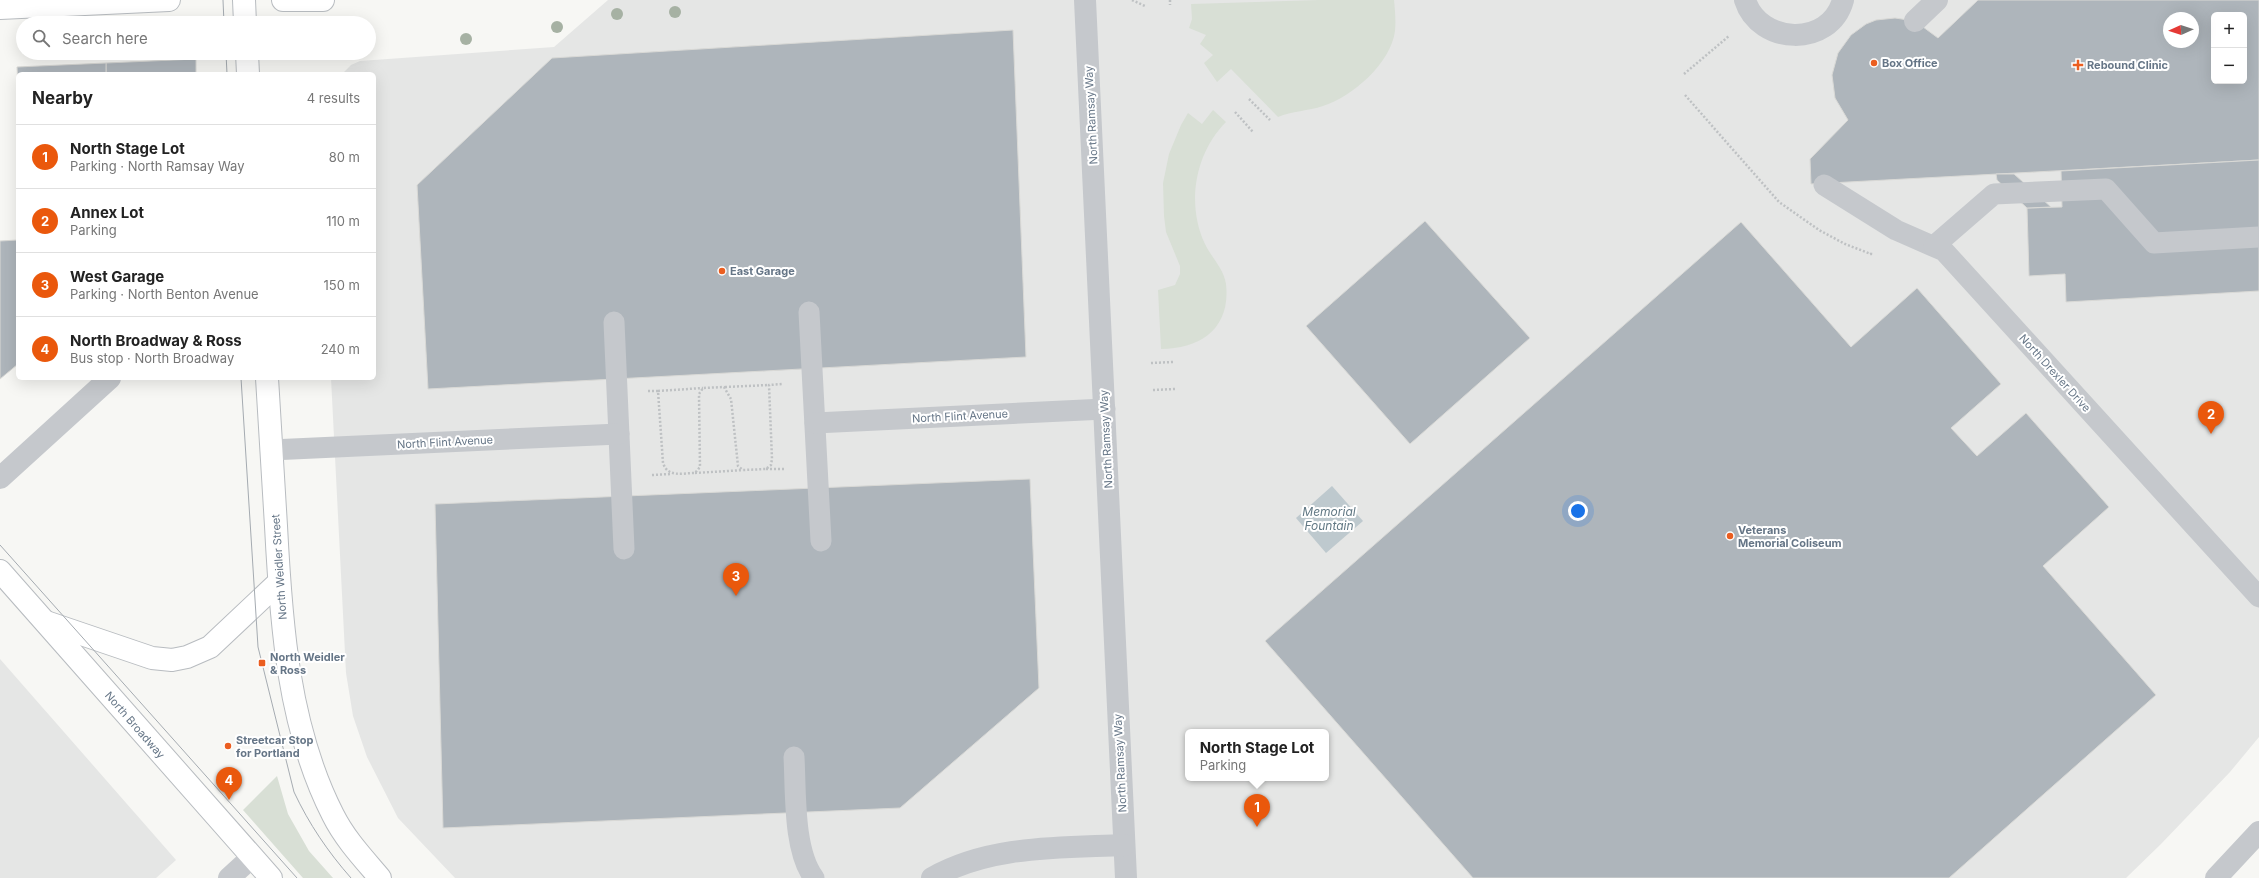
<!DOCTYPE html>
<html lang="en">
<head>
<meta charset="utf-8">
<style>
	body { margin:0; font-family:Inter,sans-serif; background:#f2f2f2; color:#222 }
	.controls { position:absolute; right:12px; top:12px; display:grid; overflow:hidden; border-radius:6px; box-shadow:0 4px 16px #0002 }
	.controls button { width:36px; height:36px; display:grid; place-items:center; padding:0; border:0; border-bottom:1px solid #e0e0e0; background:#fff; color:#222; font:20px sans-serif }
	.compass { position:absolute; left:2163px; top:12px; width:36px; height:36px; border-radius:50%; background:#fff; box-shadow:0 4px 16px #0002; rotate:267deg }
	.you { position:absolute; left:1578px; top:511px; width:14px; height:14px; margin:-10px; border:3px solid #fff; border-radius:50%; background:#1a73e8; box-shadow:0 0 0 6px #1a73e833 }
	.badge { display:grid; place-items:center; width:26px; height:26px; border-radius:50%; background:#ea580c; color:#fff; font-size:13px; font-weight:700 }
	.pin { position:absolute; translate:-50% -33px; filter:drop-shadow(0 1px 2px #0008) }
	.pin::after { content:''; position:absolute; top:21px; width:14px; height:12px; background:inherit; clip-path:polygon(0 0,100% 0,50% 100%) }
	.popup { position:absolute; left:1185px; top:729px; width:144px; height:52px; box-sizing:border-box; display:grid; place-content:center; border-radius:6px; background:#fff; filter:drop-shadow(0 1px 3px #0005); font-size:13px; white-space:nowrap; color:#767676 }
	.popup b { font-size:15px; color:#222 }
	.popup::after { content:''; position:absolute; left:50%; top:100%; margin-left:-8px; border:8px solid transparent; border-top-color:#fff }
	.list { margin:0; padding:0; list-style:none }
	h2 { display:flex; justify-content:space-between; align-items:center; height:52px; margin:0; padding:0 16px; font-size:17px }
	h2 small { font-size:13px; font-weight:400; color:#767676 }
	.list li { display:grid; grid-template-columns:26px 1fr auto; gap:12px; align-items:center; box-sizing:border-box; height:64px; padding:0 16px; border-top:1px solid #e0e0e0 }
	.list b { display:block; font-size:15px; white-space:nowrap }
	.list p { margin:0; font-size:13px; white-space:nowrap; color:#767676 }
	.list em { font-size:13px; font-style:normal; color:#767676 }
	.icon { flex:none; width:22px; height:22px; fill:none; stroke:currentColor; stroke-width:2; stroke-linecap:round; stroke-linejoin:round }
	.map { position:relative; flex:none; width:2259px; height:878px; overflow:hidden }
	.search { position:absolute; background:#fff; box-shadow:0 4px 16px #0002; left:16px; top:16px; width:360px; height:44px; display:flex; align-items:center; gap:10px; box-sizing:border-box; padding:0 14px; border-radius:22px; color:#767676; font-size:15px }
	.panel { position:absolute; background:#fff; box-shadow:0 4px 16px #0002; left:16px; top:72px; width:360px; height:308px; border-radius:6px }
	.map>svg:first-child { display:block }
	.built { fill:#e5e6e5; fill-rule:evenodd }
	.green { fill:#d8dfd5 }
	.water { fill:#bec9ce }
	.building { fill:#aeb5bb; stroke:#d9d9d6; fill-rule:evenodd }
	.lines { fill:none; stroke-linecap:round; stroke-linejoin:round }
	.primary-casing { stroke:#b8bcc0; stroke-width:24 }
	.path { stroke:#bec1c3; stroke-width:2.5; stroke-dasharray:2 2; stroke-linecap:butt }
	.service { stroke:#c5c8cc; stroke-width:21 }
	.pedestrian { stroke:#c5c8cc; stroke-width:22 }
	.minor { stroke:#c5c8cc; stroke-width:22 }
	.tertiary { stroke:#c5c8cc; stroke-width:22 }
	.primary { stroke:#fff; stroke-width:22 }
	.tram { stroke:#a5abb1; stroke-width:1 }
	.tree { fill:#a6b1a3 }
	.poi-dot { fill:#eb5e20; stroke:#fff; stroke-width:1.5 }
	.labels { text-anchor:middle; stroke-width:4; stroke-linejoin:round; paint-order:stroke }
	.poi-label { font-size:11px; font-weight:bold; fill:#657586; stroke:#fff; text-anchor:start }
	.street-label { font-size:11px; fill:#657586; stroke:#fff }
	.water-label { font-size:12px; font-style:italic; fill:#607783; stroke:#fff }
</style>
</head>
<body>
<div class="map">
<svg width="2259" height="878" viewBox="0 0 2259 878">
	<rect width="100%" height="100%" fill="#f7f7f4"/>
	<g class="built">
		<path d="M608 0H2259V737L2230 772 2161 844 2126 878H455L398 818 367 757 353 716 346 673 331 378H374V74H342L351 65 360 61 554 47ZM2214 15H2244V81H2214ZM2169 18H2193V42H2169ZM1188 732H1326V778H1188Z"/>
		<path d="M0 659 176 860 156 878H0Z"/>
	</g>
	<g class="green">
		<path d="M1319 0H1394C1395 10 1396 21 1395 31 1391 63 1352 97 1323 106 1308 111 1292 111 1278 117L1231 69 1217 82 1204 63 1213 55 1200 44 1206 35 1189 28 1192 19 1191 4Z"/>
		<path d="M1213 110 1226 122C1195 153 1186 204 1205 244 1211 257 1224 269 1226 284 1231 328 1201 349 1161 349L1158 290 1175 285 1180 274V266L1166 232 1164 216 1163 183 1169 154 1181 125 1188 113 1202 124Z"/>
		<path d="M277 776 288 814 309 851 333 878H303L243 810Z"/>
	</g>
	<path class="water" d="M1332 486 1363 521 1326 553 1296 518Z"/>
	<g class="building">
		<path d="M1978 0H2259V160L1811 184 1810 159 1848 120 1835 98 1832 75 1838 53 1851 35 1866 24 1876 20 1895 18 1915 21 1938 38ZM2214 15H2244V81H2214ZM2169 18H2193V42H2169Z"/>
		<path d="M1013 30 1026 357 428 389 417 185 552 58Z"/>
		<path d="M196 59V74H106V63Z"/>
		<path d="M106 63V74H18V86L17 67Z"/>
		<path d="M2259 160V291L2066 302 2065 274 2029 276 2027 208 2062 207 2061 171Z"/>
		<path d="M1996 174H2014L2051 207 2027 208 1997 180Z"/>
		<path d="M1425 221 1530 338 1410 444 1306 326Z"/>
		<path d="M1741 222 1851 347 1917 288 2001 384 1951 428 1977 456 2026 413 2109 507 2043 566 2156 695 1949 878H1473L1265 641Z"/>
		<path d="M18 240V364L0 379V241Z"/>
		<path d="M1030 479 1039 688 900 808 443 828 435 504Z"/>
	</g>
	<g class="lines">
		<defs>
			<g id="primary">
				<path d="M244 0 245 23"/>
				<path d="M283 0H323"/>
				<path d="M0 8 169 0"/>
				<path d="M247 53 248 74"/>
				<path d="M267 378C270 427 273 477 276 526 281 623 288 727 333 815 345 839 363 858 380 878"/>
				<path d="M0 571 271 878"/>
				<path d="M46 622 152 658 172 660 187 657 210 647 279 582"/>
			</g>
		</defs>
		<use href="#primary" class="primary-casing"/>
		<g class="path">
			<path d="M1132 0 1145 6"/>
			<path d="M1170 0V5"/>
			<path d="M1684 74 1729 36"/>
			<path d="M1685 95 1779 202 1819 230 1845 244 1871 254V252"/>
			<path d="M1249 99 1270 120"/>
			<path d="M1235 112 1253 132"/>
			<path d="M1151 363 1173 362"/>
			<path d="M725 387 769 385"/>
			<path d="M1153 390 1175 389"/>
			<path d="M648 391H658L663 463C668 478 682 473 695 473L700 467 699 394 703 388 724 387 731 399 738 466 743 470 766 469 771 465 772 459 769 385 782 384"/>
			<path d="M658 391 703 388"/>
			<path d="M766 469H786"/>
			<path d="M695 473 743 470"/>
			<path d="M652 475 671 474"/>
		</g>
		<g class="service">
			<path d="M1824 185 1896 230 1944 251 2259 597"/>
			<path d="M1934 246 1994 194 2106 189 2154 243 2259 237"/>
			<path d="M809 312 821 541"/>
			<path d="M614 322 624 549"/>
			<path d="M815 423 1105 409"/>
			<path d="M271 450 619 434"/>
			<path d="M794 757C796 792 793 850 814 878"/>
		</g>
		<path class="pedestrian" d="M1915 21 1937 0"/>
		<g class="minor">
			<path d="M1745 0C1759 45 1830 48 1843 0"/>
			<path d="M0 478 110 378"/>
			<path d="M229 878 252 857"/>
		</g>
		<g class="tertiary">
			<path d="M1085 0 1126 878"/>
			<path d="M932 878C990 845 1060 848 1124 845"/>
			<path d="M2216 878 2259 832"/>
		</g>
		<use href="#primary" class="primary"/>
		<g class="tram">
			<path d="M223 0 224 23"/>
			<path d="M226 53 227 74"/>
			<path d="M241 378 258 647 294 792C309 824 328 852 351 878"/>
			<path d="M0 545 297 878"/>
		</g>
	</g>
	<g class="tree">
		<circle cx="675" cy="12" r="6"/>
		<circle cx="617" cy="14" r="6"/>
		<circle cx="557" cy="27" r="6"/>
		<circle cx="466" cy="39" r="6"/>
	</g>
	<g class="poi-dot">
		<circle cx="1874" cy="63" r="4"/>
		<path d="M2076 59h4v4h4v4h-4v4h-4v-4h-4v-4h4z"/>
		<circle cx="722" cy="271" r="4"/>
		<circle cx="1730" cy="536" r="4"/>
		<rect x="258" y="659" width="8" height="8" rx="2"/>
		<circle cx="228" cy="746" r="4"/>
	</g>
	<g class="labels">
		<g class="poi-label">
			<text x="1882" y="67">Box Office</text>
			<text x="2087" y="69">Rebound Clinic</text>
			<text x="730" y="275">East Garage</text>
			<text x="1738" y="534">Veterans<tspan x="1738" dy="13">Memorial Coliseum</tspan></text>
			<text x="270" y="661">North Weidler<tspan x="270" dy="13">&amp; Ross</tspan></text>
			<text x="236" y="744">Streetcar Stop<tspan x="236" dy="13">for Portland</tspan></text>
		</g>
		<g class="street-label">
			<text transform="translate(1091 115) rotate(-93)" y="4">North Ramsay Way</text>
			<text transform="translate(2055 373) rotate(48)" y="4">North Drexler Drive</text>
			<text transform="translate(960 416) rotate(-3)" y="4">North Flint Avenue</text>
			<text transform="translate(1106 439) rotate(-93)" y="4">North Ramsay Way</text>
			<text transform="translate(445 442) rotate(-3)" y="4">North Flint Avenue</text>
			<text transform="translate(279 567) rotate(-94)" y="4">North Weidler Street</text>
			<text transform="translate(135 725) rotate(49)" y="4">North Broadway</text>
			<text transform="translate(1120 763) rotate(-93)" y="4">North Ramsay Way</text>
		</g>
		<g class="water-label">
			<text x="1329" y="516">Memorial<tspan x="1329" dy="14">Fountain</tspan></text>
		</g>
	</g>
</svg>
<div class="controls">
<button>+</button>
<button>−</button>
</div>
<svg class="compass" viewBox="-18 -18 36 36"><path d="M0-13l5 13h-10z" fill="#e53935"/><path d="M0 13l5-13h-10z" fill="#767676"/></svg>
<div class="you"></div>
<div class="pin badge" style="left:1257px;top:827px">1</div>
<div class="popup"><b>North Stage Lot</b>Parking</div>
<div class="pin badge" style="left:2211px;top:434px">2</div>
<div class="pin badge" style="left:736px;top:596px">3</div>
<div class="pin badge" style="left:229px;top:800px">4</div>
<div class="search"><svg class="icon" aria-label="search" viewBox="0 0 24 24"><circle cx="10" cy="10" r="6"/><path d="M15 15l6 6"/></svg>Search here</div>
<section class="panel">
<h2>Nearby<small>4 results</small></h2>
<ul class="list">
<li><span class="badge">1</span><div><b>North Stage Lot</b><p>Parking · North Ramsay Way</p></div><em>80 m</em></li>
<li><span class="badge">2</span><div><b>Annex Lot</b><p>Parking</p></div><em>110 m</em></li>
<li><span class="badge">3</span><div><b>West Garage</b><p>Parking · North Benton Avenue</p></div><em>150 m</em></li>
<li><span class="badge">4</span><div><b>North Broadway &amp; Ross</b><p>Bus stop · North Broadway</p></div><em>240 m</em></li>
</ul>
</section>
</div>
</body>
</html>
